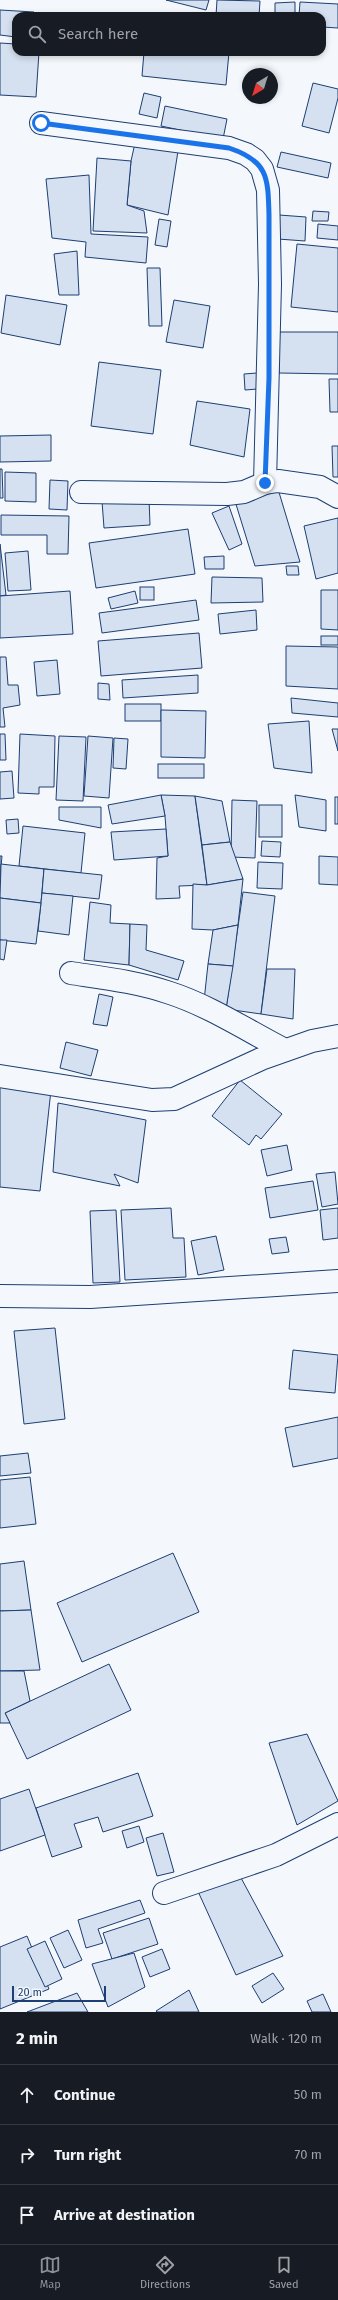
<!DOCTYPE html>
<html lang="en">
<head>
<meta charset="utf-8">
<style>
	body { margin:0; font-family:"Fira Sans",sans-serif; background:#20242c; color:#f1f3f6 }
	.compass { position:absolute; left:242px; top:68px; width:36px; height:36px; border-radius:50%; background:#171b24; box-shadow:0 2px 6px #0003; rotate:218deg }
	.scale { position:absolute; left:12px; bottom:10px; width:94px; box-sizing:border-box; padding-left:4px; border:2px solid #1d3f73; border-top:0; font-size:11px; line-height:14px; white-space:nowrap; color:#1d3f73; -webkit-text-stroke:3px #f4f7fb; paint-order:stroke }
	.stop { position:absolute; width:12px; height:12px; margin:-9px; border:3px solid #1a73e8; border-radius:50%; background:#fff }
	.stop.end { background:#1a73e8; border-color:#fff; box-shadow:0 1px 4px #0008 }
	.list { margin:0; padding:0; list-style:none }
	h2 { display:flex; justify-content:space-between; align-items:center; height:52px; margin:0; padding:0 16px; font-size:17px }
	h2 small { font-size:13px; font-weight:400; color:#9ea1a6 }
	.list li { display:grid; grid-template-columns:26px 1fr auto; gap:12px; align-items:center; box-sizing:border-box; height:60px; padding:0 16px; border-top:1px solid #363941 }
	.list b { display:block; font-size:15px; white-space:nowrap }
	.list em { font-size:13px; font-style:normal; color:#9ea1a6 }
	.icon { flex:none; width:22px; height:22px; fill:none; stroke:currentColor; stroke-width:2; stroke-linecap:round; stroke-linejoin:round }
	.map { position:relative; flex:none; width:338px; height:2012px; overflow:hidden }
	.search { position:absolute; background:#171b24; box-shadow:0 2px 6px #0003; left:12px; right:12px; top:12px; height:44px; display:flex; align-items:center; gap:10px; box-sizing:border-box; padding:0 14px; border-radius:12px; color:#9ea1a6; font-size:15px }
	.sheet { height:232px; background:#171b24 }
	nav { display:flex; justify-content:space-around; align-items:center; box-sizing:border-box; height:56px; border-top:1px solid #363941; background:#171b24; font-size:11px; color:#9ea1a6 }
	nav a { display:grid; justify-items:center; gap:2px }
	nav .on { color:#8c9099 }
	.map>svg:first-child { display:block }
	.building { fill:#d5e0f0; stroke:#1d3f73 }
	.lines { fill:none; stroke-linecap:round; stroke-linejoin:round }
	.minor-casing { stroke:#1d3f73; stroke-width:24 }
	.minor { stroke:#f4f7fb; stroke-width:22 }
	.route { stroke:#1a73e8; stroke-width:5 }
</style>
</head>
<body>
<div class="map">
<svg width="338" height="2012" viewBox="0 0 338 2012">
	<rect width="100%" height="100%" fill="#f4f7fb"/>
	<g class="building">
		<path d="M166 0H209L206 10Z"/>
		<path d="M217 0 260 1 259 16H216Z"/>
		<path d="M295 2V16H275V3Z"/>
		<path d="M300 2 338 4V28L322 27V16H299Z"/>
		<path d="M0 10 34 12V16H16V37L0 35Z"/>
		<path d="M49 14 83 16H49Z"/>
		<path d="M0 43 16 44V52H39L36 97 0 95Z"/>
		<path d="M144 52H229L226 85 142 76Z"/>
		<path d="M313 83 338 89V98L329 133 302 126Z"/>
		<path d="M144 93 161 97 157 118 139 114Z"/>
		<path d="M165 106 227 119 223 139 161 126Z"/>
		<path d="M135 143 178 151 168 215 127 205 131 161Z"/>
		<path d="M281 152 331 163 328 178 277 167Z"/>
		<path d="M97 158 131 161 127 205 144 211 147 233 93 231Z"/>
		<path d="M89 175 91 234 148 237 146 263 85 257 86 242 52 238 46 179Z"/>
		<path d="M313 211 329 212 328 221H312Z"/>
		<path d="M279 215 306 217 305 241 278 239Z"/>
		<path d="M159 219 171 221 167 247 155 245Z"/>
		<path d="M318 224 338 226V240L317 238Z"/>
		<path d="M297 244 338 248V312L291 307Z"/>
		<path d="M77 251 79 295H59L54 254Z"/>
		<path d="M147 268H160L162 326H149Z"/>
		<path d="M6 295 67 305 60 345 1 333Z"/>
		<path d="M174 300 210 306 203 348 166 342Z"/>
		<path d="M279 332H338V374L279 373Z"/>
		<path d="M99 362 161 370 153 434 91 426Z"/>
		<path d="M257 373 258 389 245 390 244 374Z"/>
		<path d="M329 379H338V412H330Z"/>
		<path d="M197 401 250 409 244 457 190 445Z"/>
		<path d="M51 435V461L0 462V436Z"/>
		<path d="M332 446H338V477H333Z"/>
		<path d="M0 469H2L3 498H0Z"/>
		<path d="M5 472 36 473V502L5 501Z"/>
		<path d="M50 480 68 481 67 510 49 509Z"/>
		<path d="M278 489 300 562 255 566 235 501Z"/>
		<path d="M149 498 150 525 104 528 102 501Z"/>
		<path d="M229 506 242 544 229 550 212 513Z"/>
		<path d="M1 515 69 516 68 554H47V535H1Z"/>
		<path d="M338 518V573L316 579 304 526Z"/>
		<path d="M188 529 195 574 96 588 89 543Z"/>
		<path d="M0 544 6 595 0 596Z"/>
		<path d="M28 551 31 590 8 591 5 553Z"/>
		<path d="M224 556V569H205L204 557Z"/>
		<path d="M286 566H298L299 575H287Z"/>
		<path d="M212 577 262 578 263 602 211 603Z"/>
		<rect x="140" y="587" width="14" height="13"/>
		<path d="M321 590H338V630L321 629Z"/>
		<path d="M70 591 73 634 0 638V596Z"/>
		<path d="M135 591 138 603 111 609 108 598Z"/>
		<path d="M196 600 199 620 102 633 99 613Z"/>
		<path d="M256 610 257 630 220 634 218 614Z"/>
		<path d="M199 633 202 668 101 676 98 641Z"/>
		<rect x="321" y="636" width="17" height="9"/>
		<path d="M286 646 338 647V689L286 686Z"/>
		<path d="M0 657H6L8 685H18L20 705 3 708 5 727H0Z"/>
		<path d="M57 660 60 694 37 696 34 662Z"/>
		<path d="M198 675V693L123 698 122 680Z"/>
		<path d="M98 683 109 684 110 700 98 699Z"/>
		<path d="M291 698 338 703V717L292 713Z"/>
		<rect x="125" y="704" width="36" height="17"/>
		<path d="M161 710 206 711 205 758 161 757Z"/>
		<path d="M309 721 312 773 274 768 268 724Z"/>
		<path d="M332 729H338V751Z"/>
		<path d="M0 734H5L6 760H0Z"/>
		<path d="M20 734 55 736 54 787H39V794L18 793Z"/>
		<path d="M59 736 86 737 83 801 56 800Z"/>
		<path d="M88 736 113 738 109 798 84 796Z"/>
		<path d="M114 738 128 739 126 769 113 768Z"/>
		<rect x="158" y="764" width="46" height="14"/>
		<path d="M12 771 14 798 0 799V772Z"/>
		<path d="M161 795 195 796 207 885 179 886 180 898 156 899 157 858 168 856 165 816Z"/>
		<path d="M161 795 165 816 112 824 108 805Z"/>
		<path d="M295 795 326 800V831L299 827Z"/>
		<path d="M195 796 222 801 230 842 202 845Z"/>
		<rect x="335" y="797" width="3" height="27"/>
		<path d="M232 800 257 801 255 858 231 857Z"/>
		<rect x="259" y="805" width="23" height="32"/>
		<path d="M59 807H101V828L59 820Z"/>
		<path d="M18 819 19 833 7 834 6 820Z"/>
		<path d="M23 826 85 833 81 873 19 866Z"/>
		<path d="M166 829 168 856 114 860 111 832Z"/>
		<path d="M262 841 281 842 280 857 261 856Z"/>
		<path d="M230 842 243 879 207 885 202 845Z"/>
		<path d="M0 856H2L0 878Z"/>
		<path d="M319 856 338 857V885L319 884Z"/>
		<path d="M258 862 283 863 282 889 257 888Z"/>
		<path d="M1 864 44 869 41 903 0 898Z"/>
		<path d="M44 869 102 875 99 899 42 893Z"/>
		<path d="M243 879 238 925 213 930 192 929 193 884 207 885Z"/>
		<path d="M243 892 275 896 261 1014 226 1009Z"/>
		<path d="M42 893 73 896 69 935 38 931Z"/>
		<path d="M0 898 41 903 36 944 0 940Z"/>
		<path d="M90 902 111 905 110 923 130 924 129 965 84 960Z"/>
		<path d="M130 924 147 925 146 950 184 961 178 980 129 965Z"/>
		<path d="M238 925 233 966 208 964 213 930Z"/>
		<path d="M0 940H7L4 960 0 959Z"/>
		<path d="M208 964 233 966 226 1009 204 1001Z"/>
		<path d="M267 969H295L293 1019 261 1014Z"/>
		<path d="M99 994 113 997 107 1026 93 1024Z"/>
		<path d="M66 1042 98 1050 91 1076 60 1068Z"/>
		<path d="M240 1080 282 1114 261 1139 256 1135 249 1145 212 1116Z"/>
		<path d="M0 1084 51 1090 40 1191 0 1187Z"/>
		<path d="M58 1103 146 1120 138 1183 114 1174 120 1186 53 1172Z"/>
		<path d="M287 1145 292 1170 267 1176 261 1150Z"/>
		<path d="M335 1172 338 1204 322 1207 316 1174Z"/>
		<path d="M313 1181 318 1210 270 1218 265 1188Z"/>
		<path d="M171 1208 173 1238H184L186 1277 125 1280 121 1210Z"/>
		<path d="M338 1208V1238L323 1240 320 1210Z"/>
		<path d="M116 1210 120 1282 93 1283 90 1211Z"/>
		<path d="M216 1236 224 1270 198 1275 191 1241Z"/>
		<path d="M286 1237 289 1252 272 1254 269 1239Z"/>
		<path d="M55 1328 65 1419 24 1424 14 1331Z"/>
		<path d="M293 1350 338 1355 335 1393 289 1389Z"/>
		<path d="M338 1417V1458L293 1467 285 1428Z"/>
		<path d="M28 1453 31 1473 0 1476V1456Z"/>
		<path d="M30 1477 36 1524 0 1528V1480Z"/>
		<path d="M173 1553 199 1612 82 1662 57 1603Z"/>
		<path d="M24 1561 31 1610 0 1611V1564Z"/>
		<path d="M31 1610 40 1670 0 1671V1611Z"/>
		<path d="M109 1664 131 1710 27 1759 5 1713Z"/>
		<path d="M0 1671H24L30 1701 5 1713 10 1723H0Z"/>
		<path d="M307 1734 338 1801 297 1825 269 1743Z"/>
		<path d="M138 1773 153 1816 103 1832 98 1817 74 1824 82 1847 52 1857 36 1808Z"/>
		<path d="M29 1789 45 1835 0 1851V1799Z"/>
		<path d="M139 1826 144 1842 127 1848 122 1831Z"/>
		<path d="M163 1833 174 1872 157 1876 146 1838Z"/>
		<path d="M240 1876 283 1956 236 1975 196 1887Z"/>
		<path d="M140 1900 145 1913 98 1929 103 1943 86 1948 78 1920Z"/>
		<path d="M149 1918 158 1944 112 1959 103 1933Z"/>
		<path d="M68 1930 82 1960 64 1968 50 1938Z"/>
		<path d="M27 1936 49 1989 0 2009V1947Z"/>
		<path d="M45 1941 62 1979 45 1987 27 1949Z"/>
		<path d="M162 1949 170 1969 150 1977 142 1957Z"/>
		<path d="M134 1953 145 1987 108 2007 92 1964Z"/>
		<path d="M273 1973 284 1989 262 2003 252 1986Z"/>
		<path d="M189 1990 199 2012H157L156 2011Z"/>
		<path d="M77 1993 88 2012H27Z"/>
		<path d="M323 1994 331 2012H312L307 2001Z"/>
	</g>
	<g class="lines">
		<defs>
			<g id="minor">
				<path d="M41 123 229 148 246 154 255 160 262 169 268 190 270 284 265 483"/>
				<path d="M81 492 227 494 244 492 265 483 278 481 320 487 338 497"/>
				<path d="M71 973C104 978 138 982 170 993 210 1006 248 1031 285 1050"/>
				<path d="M0 1076 152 1100 174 1099 261 1059 312 1041 338 1036"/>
				<path d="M0 1296 90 1297 338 1281"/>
				<path d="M164 1893 276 1855 338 1824"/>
			</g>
		</defs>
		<use href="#minor" class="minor-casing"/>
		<use href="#minor" class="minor"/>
	</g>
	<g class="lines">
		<path class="route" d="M41 123 229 148C268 161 268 177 269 215V378L265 483"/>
	</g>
</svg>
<svg class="compass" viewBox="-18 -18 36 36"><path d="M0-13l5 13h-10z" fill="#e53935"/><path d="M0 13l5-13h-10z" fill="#9ea1a6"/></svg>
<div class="scale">20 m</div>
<div class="stop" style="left:41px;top:123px"></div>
<div class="stop end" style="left:265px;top:483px"></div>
<div class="search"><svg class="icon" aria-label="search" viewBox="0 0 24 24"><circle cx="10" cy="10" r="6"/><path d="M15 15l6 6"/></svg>Search here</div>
</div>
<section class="sheet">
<h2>2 min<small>Walk · 120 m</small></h2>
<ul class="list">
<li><svg class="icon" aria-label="ahead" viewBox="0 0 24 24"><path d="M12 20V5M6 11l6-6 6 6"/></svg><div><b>Continue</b></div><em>50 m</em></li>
<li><svg class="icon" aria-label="right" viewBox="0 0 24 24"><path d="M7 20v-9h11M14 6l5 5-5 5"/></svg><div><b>Turn right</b></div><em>70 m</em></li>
<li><svg class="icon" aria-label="arrive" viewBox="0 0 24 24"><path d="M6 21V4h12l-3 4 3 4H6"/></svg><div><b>Arrive at destination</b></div></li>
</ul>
</section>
<nav>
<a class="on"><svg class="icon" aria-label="map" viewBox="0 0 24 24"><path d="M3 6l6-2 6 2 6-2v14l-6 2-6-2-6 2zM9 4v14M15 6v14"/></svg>Map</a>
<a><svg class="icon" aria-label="directions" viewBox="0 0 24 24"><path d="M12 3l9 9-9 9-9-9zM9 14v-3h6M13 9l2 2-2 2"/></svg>Directions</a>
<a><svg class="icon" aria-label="saved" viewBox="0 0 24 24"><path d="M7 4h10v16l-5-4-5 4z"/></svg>Saved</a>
</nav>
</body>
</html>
